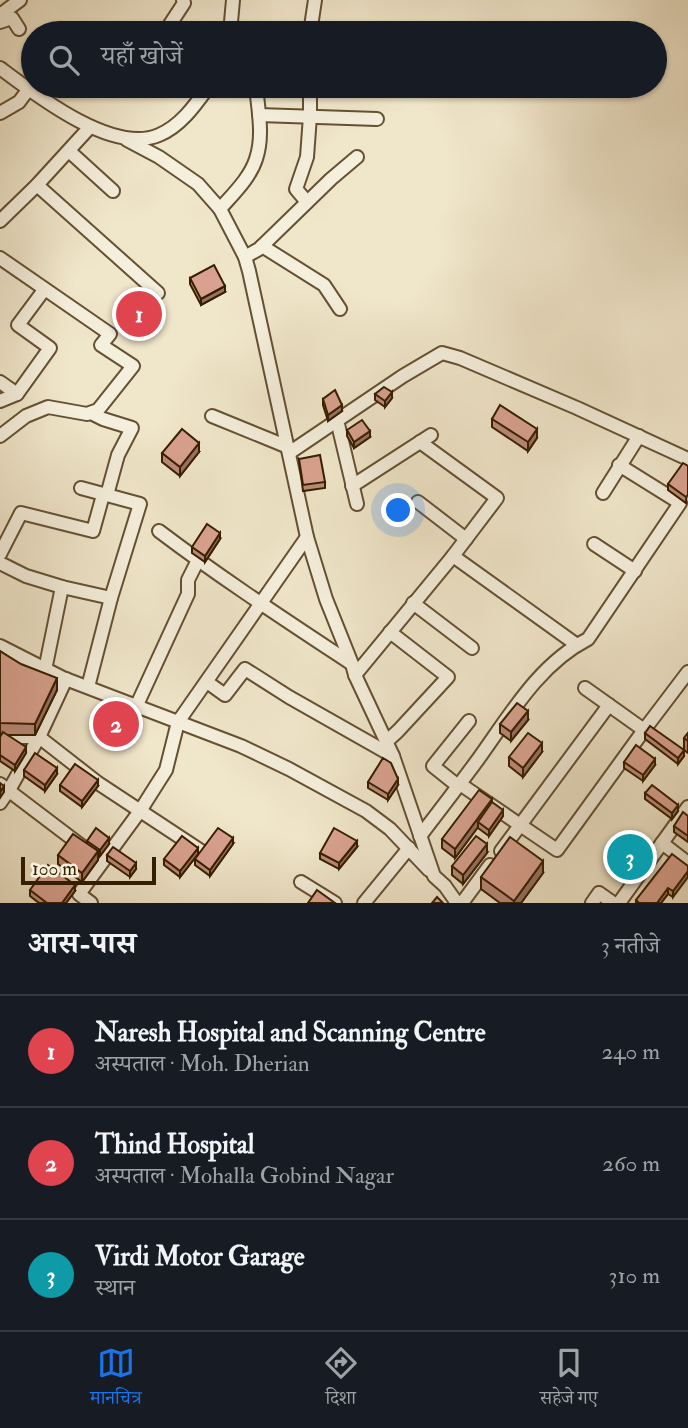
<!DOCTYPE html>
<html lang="hi">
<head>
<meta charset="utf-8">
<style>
	body { margin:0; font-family:"IM FELL Double Pica","Noto Serif Devanagari",serif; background:#20242c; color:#f1f3f6 }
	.scale { position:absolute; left:21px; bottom:18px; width:135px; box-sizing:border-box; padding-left:7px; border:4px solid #361e00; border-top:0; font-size:19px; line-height:24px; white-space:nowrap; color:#361e00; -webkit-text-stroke:5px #f5efdd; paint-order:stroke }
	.you { position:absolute; left:399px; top:511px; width:24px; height:24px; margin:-18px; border:5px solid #fff; border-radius:50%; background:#1a73e8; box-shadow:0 0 0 10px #1a73e833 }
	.badge { display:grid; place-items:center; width:46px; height:46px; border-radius:50%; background:#1a73e8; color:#fff; font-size:23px; font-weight:700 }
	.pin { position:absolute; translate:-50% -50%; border:4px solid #fff; box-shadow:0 2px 7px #0006 }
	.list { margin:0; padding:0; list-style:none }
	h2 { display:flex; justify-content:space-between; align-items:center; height:91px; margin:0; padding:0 28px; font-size:30px }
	h2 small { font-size:23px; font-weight:400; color:#9ea1a6 }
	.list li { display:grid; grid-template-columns:46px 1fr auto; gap:21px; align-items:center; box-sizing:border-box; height:112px; padding:0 28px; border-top:2px solid #363941 }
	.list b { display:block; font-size:26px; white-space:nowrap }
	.list p { margin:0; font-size:23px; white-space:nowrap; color:#9ea1a6 }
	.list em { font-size:23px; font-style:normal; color:#9ea1a6 }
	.icon { flex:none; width:38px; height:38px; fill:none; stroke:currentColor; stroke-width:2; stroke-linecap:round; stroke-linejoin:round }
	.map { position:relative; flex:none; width:688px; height:903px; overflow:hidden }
	.search { position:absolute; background:#171b24; box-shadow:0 2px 5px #0004; left:21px; right:21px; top:21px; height:77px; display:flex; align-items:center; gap:18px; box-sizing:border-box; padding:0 24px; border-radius:38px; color:#9ea1a6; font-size:26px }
	.sheet { height:427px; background:#171b24 }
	nav { display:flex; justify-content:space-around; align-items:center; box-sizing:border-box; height:98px; border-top:2px solid #363941; background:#171b24; font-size:19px; color:#9ea1a6 }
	nav a { display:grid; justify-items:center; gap:4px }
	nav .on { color:#1a73e8 }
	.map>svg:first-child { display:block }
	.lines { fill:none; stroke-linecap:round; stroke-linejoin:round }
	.minor-casing { stroke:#645032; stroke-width:16 }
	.minor { stroke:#f5efdd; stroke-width:12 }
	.wall { fill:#bb8b7b; stroke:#361e00; stroke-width:2 }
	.shaded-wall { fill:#987164; stroke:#361e00; stroke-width:2 }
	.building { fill:#d9a28f; stroke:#361e00; stroke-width:2 }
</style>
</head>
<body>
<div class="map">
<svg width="688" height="903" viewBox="0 0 688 903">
	<rect width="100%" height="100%" fill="#f0e6ca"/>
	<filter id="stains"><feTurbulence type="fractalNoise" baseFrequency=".00286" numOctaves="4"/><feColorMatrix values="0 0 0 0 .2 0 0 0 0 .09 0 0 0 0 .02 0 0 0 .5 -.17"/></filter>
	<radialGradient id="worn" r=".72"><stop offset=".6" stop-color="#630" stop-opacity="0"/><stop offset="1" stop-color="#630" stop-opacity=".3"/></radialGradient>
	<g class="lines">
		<defs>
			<g id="minor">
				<path d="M0 15 20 0"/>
				<path d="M0 22 12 18 19 29"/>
				<path d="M167 33 165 32 184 3 183 0"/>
				<path d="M230 33 233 0"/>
				<path d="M310 33 315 0"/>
				<path d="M0 68C36 95 113 155 159 135 181 126 196 104 209 86"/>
				<path d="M256 86C258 109 264 136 256 159 250 178 233 194 220 209L245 257 249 271 307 537 326 599 352 664 355 675 393 756 434 876 445 886 457 903"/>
				<path d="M0 113 19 102 28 90"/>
				<path d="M259 115 377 119"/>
				<path d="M127 140 159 157 198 184 220 209"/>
				<path d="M69 151 113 191"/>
				<path d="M37 185 158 293"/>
				<path d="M307 202 296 189 307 157 310 116V86"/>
				<path d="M0 221 37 185 90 127"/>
				<path d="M262 246 324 285 340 309"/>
				<path d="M245 257 259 249 331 179 357 157"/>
				<path d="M0 258 110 334 101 345 133 366 98 410 87 414 48 407 26 416 0 436"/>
				<path d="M0 382 17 394"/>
				<path d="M0 401 17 394 50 348 18 325 44 290"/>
				<path d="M91 413 103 419 132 428 118 455 107 495"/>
				<path d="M212 416 288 447"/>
				<path d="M337 420 357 504"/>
				<path d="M289 453 403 376 442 353 460 358 577 408 688 459"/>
				<path d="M352 486 431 435"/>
				<path d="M81 488 140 504 111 598 88 687"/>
				<path d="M603 493 639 436"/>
				<path d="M418 502 466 539"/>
				<path d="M159 531C221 578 287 621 352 664"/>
				<path d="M594 544 635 571"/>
				<path d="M0 554 21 513 93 531 103 495"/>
				<path d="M453 556 577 645"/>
				<path d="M0 563 26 576 62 587 111 598"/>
				<path d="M413 603 472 648"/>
				<path d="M0 646 63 678 241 746 289 769 366 811 390 829 429 870"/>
				<path d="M45 670 62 587"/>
				<path d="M355 675 453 556 497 498 420 442"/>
				<path d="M207 682 225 695 245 669 289 697 393 756"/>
				<path d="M585 688 644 730 688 672"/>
				<path d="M136 707 188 594V580L198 560"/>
				<path d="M0 737H39L66 679"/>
				<path d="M386 742 398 731 448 677 390 632"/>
				<path d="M0 784 83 847"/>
				<path d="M460 784 557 850 644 730"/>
				<path d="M458 786 433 766 469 721"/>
				<path d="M0 803 9 790 39 737 98 783 201 851"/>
				<path d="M420 836C440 810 460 784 479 758 510 715 539 664 588 639L680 503 619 465"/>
				<path d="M662 843 688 863"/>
				<path d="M501 851 609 705"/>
				<path d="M301 882 335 903"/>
				<path d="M91 903 79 894 140 811 166 770 178 722 307 537"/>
				<path d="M364 903 409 848"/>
				<path d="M462 903 490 865"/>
				<path d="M592 903 599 893 613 903"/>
				<path d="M619 903 688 807"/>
			</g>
		</defs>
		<use href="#minor" class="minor-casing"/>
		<use href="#minor" class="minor"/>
	</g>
	<g class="wall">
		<path d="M528 86H542L537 92Z"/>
		<path d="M190 278 225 292 201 305 190 284Z"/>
		<path d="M155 302 136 323 130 317V311Z"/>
		<path d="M375 394 392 398 385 407 375 400Z"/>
		<path d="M323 399 342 411 328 421 323 405Z"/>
		<path d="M492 419 537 438 528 451 492 427Z"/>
		<path d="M347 430 370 437 354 448 347 436Z"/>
		<path d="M199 452 180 476 162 462V453Z"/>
		<path d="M299 459 325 482V488L303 491Z"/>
		<path d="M688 466 686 503 668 490V484Z"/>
		<path d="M220 539 205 562 192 553V547Z"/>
		<path d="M0 651 57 690 35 735H6L26 753 15 771 0 761V737L1 735H0Z"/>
		<path d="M103 718H129L117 734 103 724Z"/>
		<path d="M528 720 511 741 500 733V724Z"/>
		<path d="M645 733 684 756 678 764 645 739Z"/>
		<path d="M688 733V753L684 750V738Z"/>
		<path d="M542 752 523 777 509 766V757Z"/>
		<path d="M624 762 655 765 643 781 624 768Z"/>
		<path d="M24 770 57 774 45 791 24 776Z"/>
		<path d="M368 782 398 785 388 800 368 788Z"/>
		<path d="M60 785 98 786 82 807 60 791Z"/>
		<path d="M645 793 678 811 672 819 645 799Z"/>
		<path d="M492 803 503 816 489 836 478 828V827L455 858 442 848V839Z"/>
		<path d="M688 816V842L674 832V826Z"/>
		<path d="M87 841 109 844 100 856 98 855V860L82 882 58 864V855L87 843Z"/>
		<path d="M233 844 210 876 195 865V859Z"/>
		<path d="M357 847 339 869 320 859V853Z"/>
		<path d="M487 853 463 884 452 875V866Z"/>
		<path d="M612 853 648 859 637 875 612 856Z"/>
		<path d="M198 854 180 877 164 865V859Z"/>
		<path d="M107 855 136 869 130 877 107 861Z"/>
		<path d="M688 866 673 897 668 894 661 903H636V900Z"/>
		<path d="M543 873 521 903H500L481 889V877Z"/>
		<path d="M30 890 75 891 66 903H39L30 896Z"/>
	</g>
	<g class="shaded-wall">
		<path d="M225 286V292L201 305V299Z"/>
		<path d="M155 296V302L136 323V317Z"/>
		<path d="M392 392V398L385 407V401Z"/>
		<path d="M342 405V411L328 421V415Z"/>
		<path d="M537 429V438L528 451V442Z"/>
		<path d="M370 431V437L354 448V442Z"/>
		<path d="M199 443V452L180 476V467Z"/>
		<path d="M220 533V539L205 562V556Z"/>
		<path d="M57 678V690L35 735V724Z"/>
		<path d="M528 711V720L511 741V732Z"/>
		<path d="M129 712V718L117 734V728Z"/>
		<path d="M542 743V752L523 777V768Z"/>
		<path d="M26 747V753L15 771V765Z"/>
		<path d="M684 750V756L678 764V758Z"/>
		<path d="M655 759V765L643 781V775Z"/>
		<path d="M57 768V774L45 791V785Z"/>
		<path d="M398 779V785L388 800V794Z"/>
		<path d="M98 780V786L82 807V801Z"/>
		<path d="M4 786V792L0 798V792Z"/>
		<path d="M492 799V808L478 822V827L455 858V849Z"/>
		<path d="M678 805V811L672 819V813Z"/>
		<path d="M503 810V816L489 836V830Z"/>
		<path d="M109 838V844L100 856V850Z"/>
		<path d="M233 838V844L210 876V870Z"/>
		<path d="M357 841V847L339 869V863Z"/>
		<path d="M487 844V853L463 884V875Z"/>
		<path d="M198 848V854L180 877V871Z"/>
		<path d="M98 851V860L82 882V873Z"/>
		<path d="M648 856V859L637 875V872Z"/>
		<path d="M543 861V873L521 903H514V901Z"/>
		<path d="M136 863V869L130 877V871Z"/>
		<path d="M688 871V877L673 897V891Z"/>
		<path d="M75 885V891L66 903H62Z"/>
		<path d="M668 888V894L661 903H657Z"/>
	</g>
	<g class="building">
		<path d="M214 265 225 286 201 299 190 278Z"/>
		<path d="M148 290 155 296 136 317 130 311Z"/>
		<path d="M384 387 392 392 385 401 375 394Z"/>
		<path d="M335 390 342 405 328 415 323 399Z"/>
		<path d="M500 405 537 429 528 442 492 419Z"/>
		<path d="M362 420 370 431 354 442 347 430Z"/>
		<path d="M182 429 199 443 180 467 162 453Z"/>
		<path d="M320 455 325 482 303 485 299 459Z"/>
		<path d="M683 463 688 466V495L686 497 668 484Z"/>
		<path d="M207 524 220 533 205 556 192 547Z"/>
		<path d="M0 651 21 664 57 678 35 724 0 723Z"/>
		<path d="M115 701 129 712 117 728 103 718Z"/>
		<path d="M517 703 528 711 511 732 500 724Z"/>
		<path d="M650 726 684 750 678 758 645 733Z"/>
		<path d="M3 732 26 747 15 765 0 755V737Z"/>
		<path d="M528 733 542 743 523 768 509 757Z"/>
		<path d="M688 733V741L684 738Z"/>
		<path d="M636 745 655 759 643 775 624 762Z"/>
		<path d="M35 753 57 768 45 785 24 770Z"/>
		<path d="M383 758 391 763 398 779 388 794 368 782Z"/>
		<path d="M75 764 98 780 82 801 60 785Z"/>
		<path d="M0 783 4 786 0 792Z"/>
		<path d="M652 785 678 805 672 813 645 793Z"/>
		<path d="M479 790 492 799 455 849 442 839Z"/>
		<path d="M492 802 503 810 489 830 478 822Z"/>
		<path d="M683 812 688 816V836L674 826Z"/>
		<path d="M96 828 109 838 100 850 87 841Z"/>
		<path d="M218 828 233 838 210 870 195 859Z"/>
		<path d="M334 828 357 841 339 863 320 853Z"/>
		<path d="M73 834 98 851 82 873 58 855Z"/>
		<path d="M182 836 198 848 180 871 164 859Z"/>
		<path d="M476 836 487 844 463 875 452 866Z"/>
		<path d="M510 837 543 861 514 901 481 877Z"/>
		<path d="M623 838 648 856 637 872 612 853Z"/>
		<path d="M113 847 136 863 130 871 107 855Z"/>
		<path d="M672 854 688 866V871L673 891 668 888 657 903H639L636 900Z"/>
		<path d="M48 865 75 885 62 903H47L30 890Z"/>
		<path d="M317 890 335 903H308Z"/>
		<path d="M437 897 443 903H432Z"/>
	</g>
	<rect width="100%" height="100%" filter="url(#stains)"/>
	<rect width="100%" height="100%" fill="url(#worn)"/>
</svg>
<div class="scale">100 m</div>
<div class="you"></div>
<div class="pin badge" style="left:139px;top:314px;background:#e0444e">1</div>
<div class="pin badge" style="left:116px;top:724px;background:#e0444e">2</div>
<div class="pin badge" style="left:630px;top:857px;background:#0f9aa8">3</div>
<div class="search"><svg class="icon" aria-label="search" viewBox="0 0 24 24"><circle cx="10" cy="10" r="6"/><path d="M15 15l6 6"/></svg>यहाँ खोजें</div>
</div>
<section class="sheet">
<h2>आस-पास<small>3 नतीजे</small></h2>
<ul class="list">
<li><span class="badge" style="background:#e0444e">1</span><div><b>Naresh Hospital and Scanning Centre</b><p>अस्पताल · Moh. Dherian</p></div><em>240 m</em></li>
<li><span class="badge" style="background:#e0444e">2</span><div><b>Thind Hospital</b><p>अस्पताल · Mohalla Gobind Nagar</p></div><em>260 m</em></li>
<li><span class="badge" style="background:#0f9aa8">3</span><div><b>Virdi Motor Garage</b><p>स्थान</p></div><em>310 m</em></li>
</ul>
</section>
<nav>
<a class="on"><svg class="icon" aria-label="map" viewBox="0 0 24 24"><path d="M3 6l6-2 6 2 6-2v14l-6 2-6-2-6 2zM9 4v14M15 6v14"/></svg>मानचित्र</a>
<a><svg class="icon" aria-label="directions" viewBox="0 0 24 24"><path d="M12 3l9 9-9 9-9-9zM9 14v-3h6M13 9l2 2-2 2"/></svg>दिशा</a>
<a><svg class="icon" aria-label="saved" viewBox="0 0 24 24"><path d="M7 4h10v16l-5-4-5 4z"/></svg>सहेजे गए</a>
</nav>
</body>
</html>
